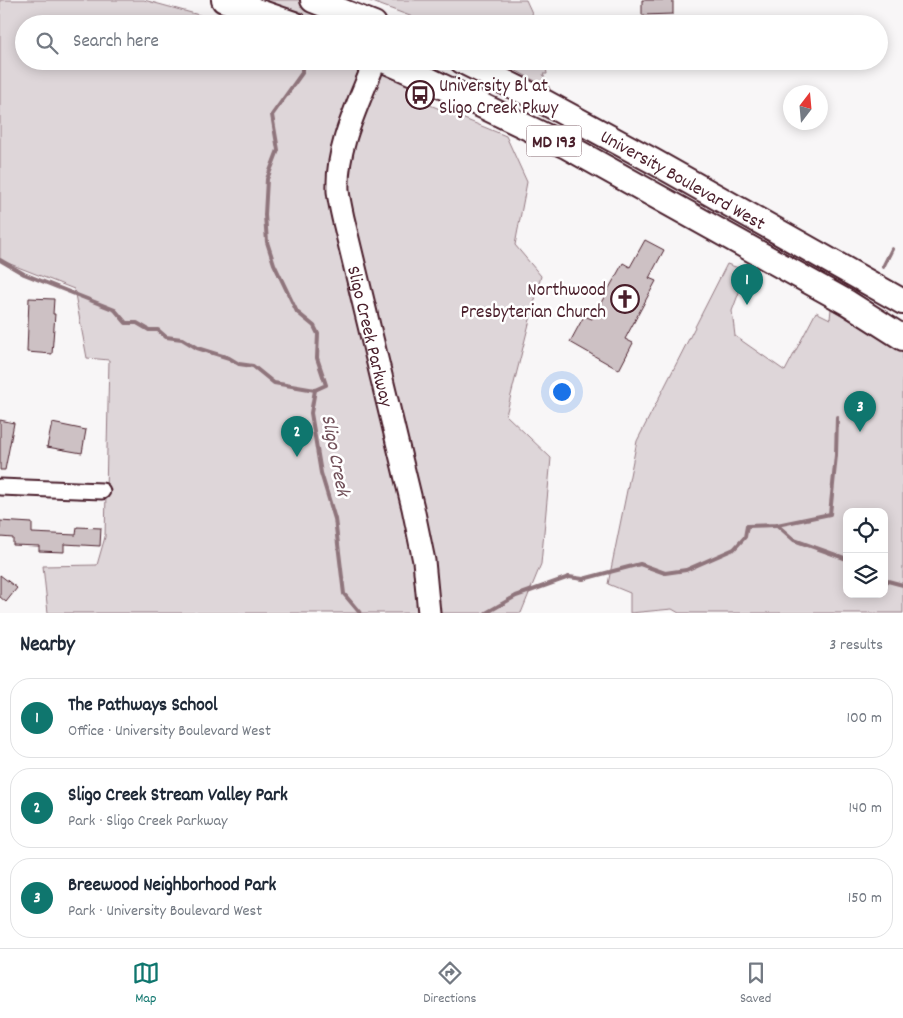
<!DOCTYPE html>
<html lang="en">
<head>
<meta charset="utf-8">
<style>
	body { margin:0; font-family:Dekko,sans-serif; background:#f6f6f7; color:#1f2937 }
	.controls { position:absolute; right:15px; bottom:15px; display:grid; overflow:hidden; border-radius:10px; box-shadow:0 2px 12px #0003 }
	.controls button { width:45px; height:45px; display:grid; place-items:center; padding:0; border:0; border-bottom:1px solid #e0e1e3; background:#fff; color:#1f2937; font:25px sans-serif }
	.compass { position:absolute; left:783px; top:85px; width:45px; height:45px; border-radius:50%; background:#fff; box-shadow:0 2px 12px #0003; rotate:16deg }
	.you { position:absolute; left:561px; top:391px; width:18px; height:18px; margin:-12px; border:4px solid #fff; border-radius:50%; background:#1a73e8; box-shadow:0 0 0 8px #1a73e833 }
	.badge { display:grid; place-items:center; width:32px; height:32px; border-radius:50%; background:#0f766e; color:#fff; font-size:16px; font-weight:700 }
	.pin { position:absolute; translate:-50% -41px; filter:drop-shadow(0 1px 2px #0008) }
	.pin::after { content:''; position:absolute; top:26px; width:18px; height:15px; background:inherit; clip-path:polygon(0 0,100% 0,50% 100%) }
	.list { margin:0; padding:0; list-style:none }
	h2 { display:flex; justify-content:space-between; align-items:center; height:65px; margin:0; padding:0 20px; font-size:21px }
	h2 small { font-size:16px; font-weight:400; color:#747a83 }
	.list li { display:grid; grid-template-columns:32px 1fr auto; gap:15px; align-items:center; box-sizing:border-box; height:80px; margin:0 10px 10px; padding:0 10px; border:1px solid #e0e1e3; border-radius:20px }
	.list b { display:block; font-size:19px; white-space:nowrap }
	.list p { margin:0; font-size:16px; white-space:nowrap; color:#747a83 }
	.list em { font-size:16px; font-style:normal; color:#747a83 }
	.icon { flex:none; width:28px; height:28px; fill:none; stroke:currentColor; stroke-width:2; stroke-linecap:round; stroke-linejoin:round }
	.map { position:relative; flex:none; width:903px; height:613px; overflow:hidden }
	.search { position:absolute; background:#fff; box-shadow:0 2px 12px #0003; left:15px; right:15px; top:15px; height:55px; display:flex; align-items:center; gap:12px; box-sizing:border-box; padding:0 18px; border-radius:28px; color:#747a83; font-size:19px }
	.sheet { height:335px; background:#fff }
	nav { display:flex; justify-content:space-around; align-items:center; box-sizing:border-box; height:70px; border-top:1px solid #e0e1e3; background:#fff; font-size:14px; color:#747a83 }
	nav a { display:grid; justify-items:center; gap:2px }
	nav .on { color:#0f766e }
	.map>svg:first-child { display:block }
	.green { fill:#ded6d9; stroke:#947a82; fill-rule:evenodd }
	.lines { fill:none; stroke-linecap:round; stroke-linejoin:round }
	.stream { stroke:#8f747b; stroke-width:4 }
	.building { fill:#cdc1c4; stroke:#4a1f2b }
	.street-casing { stroke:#4a1f2b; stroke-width:19 }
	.secondary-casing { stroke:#4a1f2b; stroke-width:25 }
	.primary-casing { stroke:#4a1f2b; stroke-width:28 }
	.street { stroke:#fff; stroke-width:15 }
	.secondary { stroke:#fff; stroke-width:21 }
	.primary { stroke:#fff; stroke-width:24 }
	.labels { text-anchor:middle; stroke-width:5; stroke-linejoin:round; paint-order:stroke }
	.shield { fill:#fff; stroke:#80626b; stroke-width:1 }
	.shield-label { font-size:18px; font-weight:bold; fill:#4a1f2b }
	.poi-label { font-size:19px; fill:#4a1f2b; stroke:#fff; text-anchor:start }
	.street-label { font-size:19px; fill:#4a1f2b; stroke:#fff }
	.water-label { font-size:20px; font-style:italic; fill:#72515a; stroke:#fff }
</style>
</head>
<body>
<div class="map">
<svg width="903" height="613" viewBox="0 0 903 613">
	<rect width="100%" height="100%" fill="#f8f6f7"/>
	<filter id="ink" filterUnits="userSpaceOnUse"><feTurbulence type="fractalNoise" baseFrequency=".02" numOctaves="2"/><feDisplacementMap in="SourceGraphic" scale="10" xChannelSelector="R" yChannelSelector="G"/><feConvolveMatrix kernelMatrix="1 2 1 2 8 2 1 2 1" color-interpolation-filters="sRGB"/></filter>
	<g filter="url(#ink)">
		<g class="green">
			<path d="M0 0H144L221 21V24H24V61H416L424 66 430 90V105L506 136 527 182 515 245 541 276 506 415 551 458 541 564 521 613H48L43 566 97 565 105 537 109 360 87 358 74 289 0 260Z"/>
			<path d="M235 0H308L350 24H238L239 13Z"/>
			<path d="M367 0H526L537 24H427L410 16Z"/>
			<path d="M498 61H545L547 74H543L550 89Z"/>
			<path d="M727 264 747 271 732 311 735 336 785 371 816 312 830 319 831 309 903 352V613H679L672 609 630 613V593L608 584 637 441ZM847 512H884V594H847Z"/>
		</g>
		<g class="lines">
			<g class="stream">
				<path d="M316 19 317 18"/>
				<path d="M302 61V73L272 115 278 150 267 179 265 215 267 242 274 264 297 312 314 326 318 334 317 358 326 385 315 390 311 413 321 473 335 519 344 594 360 613"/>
				<path d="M0 260 24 274 115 310 126 323H137L149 330H158L166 337 182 339 197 348 229 358 239 364 253 366 274 383 315 390"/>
				<path d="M883 267 892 249"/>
				<path d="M777 525 794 540 847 559"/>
				<path d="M884 580 903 585"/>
				<path d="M486 613 516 596 569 577 583 579 640 564 665 573 686 570 734 549 745 537 747 526 777 525 830 514 836 455 837 417"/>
			</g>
		</g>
		<g class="building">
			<path d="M642 0H673V14L642 15Z"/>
			<path d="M645 240 664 250 649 278 656 281 625 339 633 343 619 370 570 342 584 316 592 319 623 263 630 267Z"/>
			<path d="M29 298 54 299 53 314H55L52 354 27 352Z"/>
			<path d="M0 420 14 423 5 470H0Z"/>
			<path d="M52 423 86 430 82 453 47 447Z"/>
			<path d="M0 521 32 523V533L76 535 77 527 101 528 100 546 64 544V552L39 551V546L13 545V538L0 537Z"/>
			<path d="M0 575 17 588 6 602 0 597Z"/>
		</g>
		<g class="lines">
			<defs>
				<path id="street" d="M0 487 102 491"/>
				<g id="secondary">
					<path id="s1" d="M375 61C359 103 336 145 338 191 339 200 341 209 343 218L413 508 424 561 429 613"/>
				</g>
				<g id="primary">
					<path d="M224 0 294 24"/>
					<path d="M313 0 374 24"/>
					<path d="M386 61 431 81 568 147 848 303 903 338"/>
					<path id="s2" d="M462 61 535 97 653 161 903 302"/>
				</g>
			</defs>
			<use href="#street" class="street-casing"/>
			<use href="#secondary" class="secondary-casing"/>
			<use href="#primary" class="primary-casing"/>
			<use href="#street" class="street"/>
			<use href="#secondary" class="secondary"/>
			<use href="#primary" class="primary"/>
		</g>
	</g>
	<defs>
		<symbol id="bus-ring" viewBox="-11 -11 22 22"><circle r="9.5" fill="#fff" stroke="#4a1f2b" stroke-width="1.5"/><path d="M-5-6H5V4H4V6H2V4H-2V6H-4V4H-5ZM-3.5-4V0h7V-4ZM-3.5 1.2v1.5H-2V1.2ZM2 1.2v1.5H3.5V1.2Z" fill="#4a1f2b"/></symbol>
		<symbol id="church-ring" viewBox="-11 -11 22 22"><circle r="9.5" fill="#fff" stroke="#4a1f2b" stroke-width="1.5"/><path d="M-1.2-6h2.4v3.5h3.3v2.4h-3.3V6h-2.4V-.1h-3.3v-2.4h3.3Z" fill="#4a1f2b"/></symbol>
	</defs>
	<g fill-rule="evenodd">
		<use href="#bus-ring" x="404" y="79" width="32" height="32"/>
		<use href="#church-ring" x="609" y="283" width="32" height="32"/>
	</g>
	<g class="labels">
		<rect class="shield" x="526.5" y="125.5" width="55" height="31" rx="4"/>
		<g class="shield-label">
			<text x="554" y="147">MD 193</text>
		</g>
		<g class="poi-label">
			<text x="439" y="91">University Bl at<tspan x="439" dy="22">Sligo Creek Pkwy</tspan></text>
			<text x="606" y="295" text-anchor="end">Northwood<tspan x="606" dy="22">Presbyterian Church</tspan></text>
		</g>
		<g class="street-label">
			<text dy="7" stroke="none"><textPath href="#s2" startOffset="251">University Boulevard West</textPath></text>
			<text dy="7" stroke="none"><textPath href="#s1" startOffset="285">Sligo Creek Parkway</textPath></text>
		</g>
		<g class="water-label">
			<text transform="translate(337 455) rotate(79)" y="7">Sligo Creek</text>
		</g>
	</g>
</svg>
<div class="controls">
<button><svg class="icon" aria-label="locate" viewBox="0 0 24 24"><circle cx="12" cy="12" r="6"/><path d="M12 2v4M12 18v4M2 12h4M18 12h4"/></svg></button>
<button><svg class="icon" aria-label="layers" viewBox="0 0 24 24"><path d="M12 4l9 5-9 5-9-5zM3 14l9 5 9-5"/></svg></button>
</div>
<svg class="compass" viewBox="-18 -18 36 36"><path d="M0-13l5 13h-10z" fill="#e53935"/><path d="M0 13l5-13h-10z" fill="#747a83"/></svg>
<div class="you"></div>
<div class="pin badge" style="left:747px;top:305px">1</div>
<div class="pin badge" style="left:297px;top:457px">2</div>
<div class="pin badge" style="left:860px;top:432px">3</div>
<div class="search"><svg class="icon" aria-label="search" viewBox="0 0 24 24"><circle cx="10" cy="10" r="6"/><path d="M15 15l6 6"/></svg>Search here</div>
</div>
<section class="sheet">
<h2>Nearby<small>3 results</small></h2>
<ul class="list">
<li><span class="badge">1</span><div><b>The Pathways School</b><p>Office · University Boulevard West</p></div><em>100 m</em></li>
<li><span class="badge">2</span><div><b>Sligo Creek Stream Valley Park</b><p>Park · Sligo Creek Parkway</p></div><em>140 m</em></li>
<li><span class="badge">3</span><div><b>Breewood Neighborhood Park</b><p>Park · University Boulevard West</p></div><em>150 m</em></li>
</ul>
</section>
<nav>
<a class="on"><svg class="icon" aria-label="map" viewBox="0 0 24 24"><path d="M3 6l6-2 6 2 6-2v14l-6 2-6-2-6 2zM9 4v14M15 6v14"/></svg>Map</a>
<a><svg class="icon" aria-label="directions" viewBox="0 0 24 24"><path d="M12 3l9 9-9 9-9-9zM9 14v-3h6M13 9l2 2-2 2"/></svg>Directions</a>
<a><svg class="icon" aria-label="saved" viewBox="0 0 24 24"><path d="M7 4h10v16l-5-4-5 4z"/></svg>Saved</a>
</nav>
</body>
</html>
